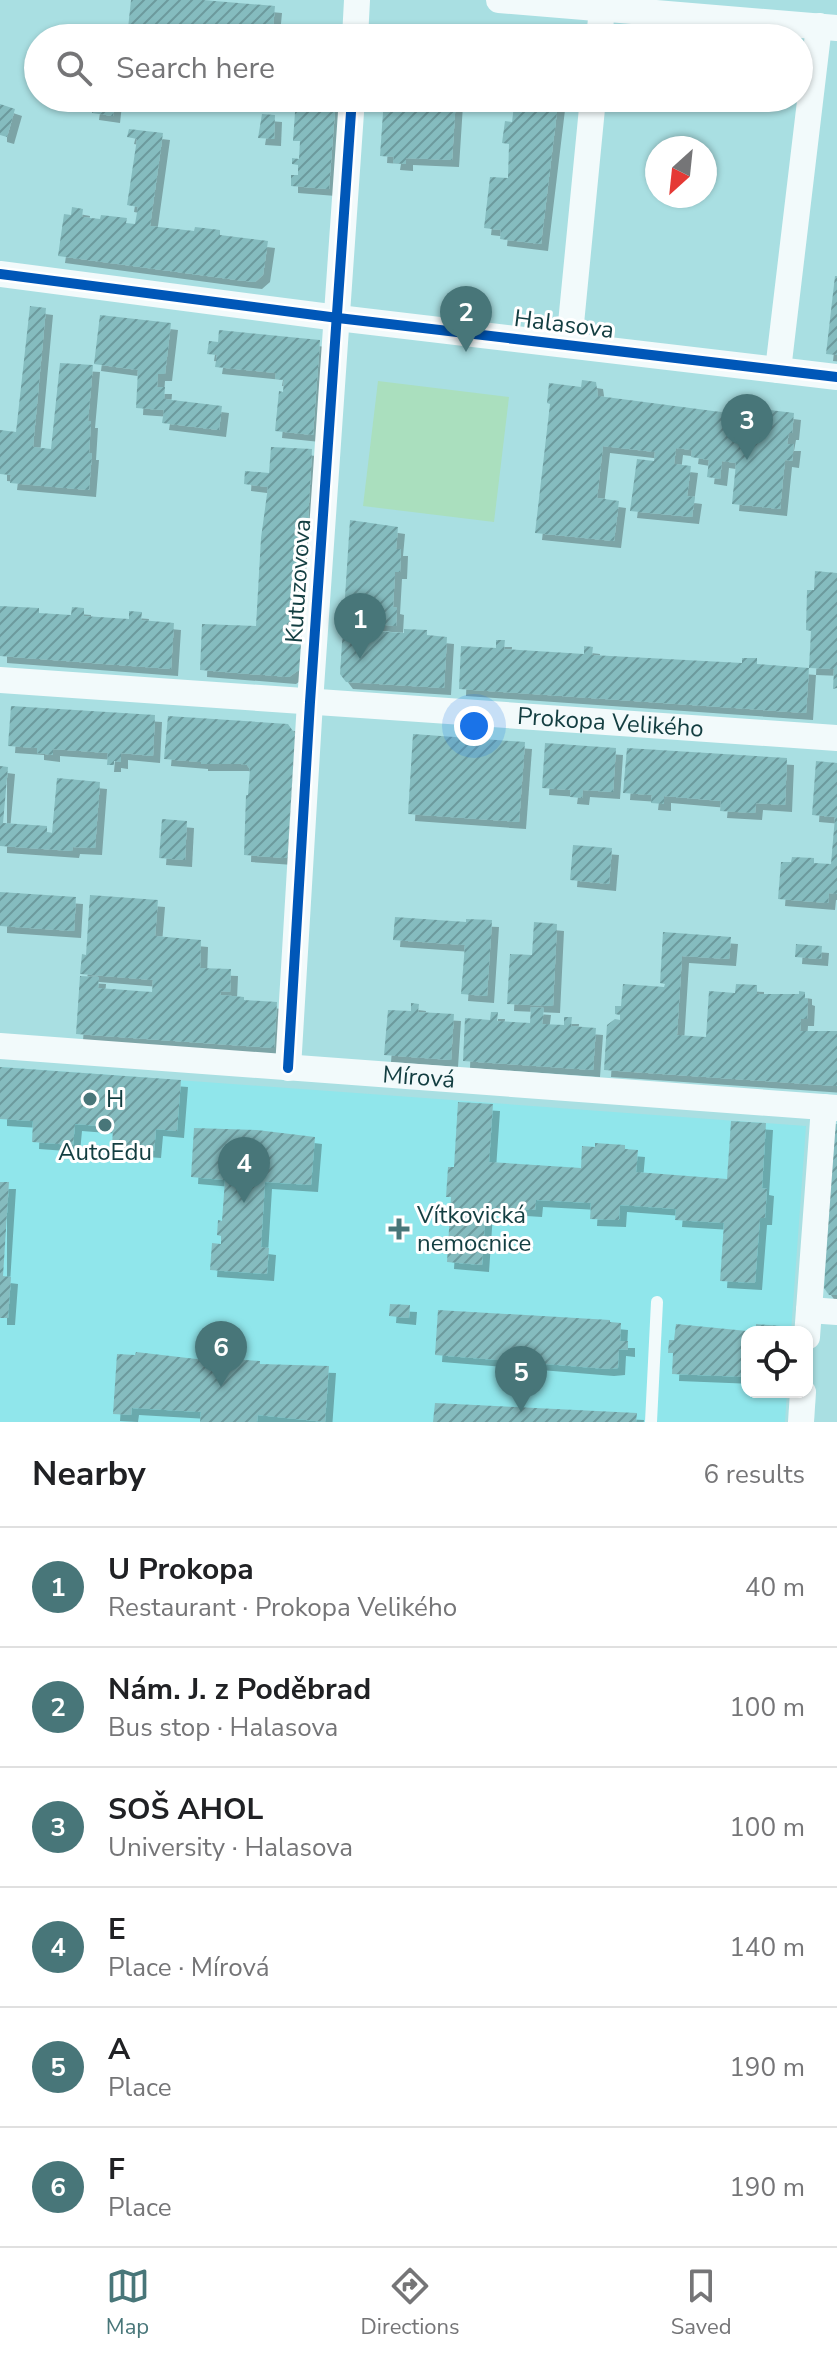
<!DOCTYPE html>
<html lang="en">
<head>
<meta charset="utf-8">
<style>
	body { margin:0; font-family:"Nunito Sans",sans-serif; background:#f6f6f6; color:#202124 }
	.controls { position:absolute; right:24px; bottom:24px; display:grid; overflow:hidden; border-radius:16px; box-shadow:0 2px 6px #0004 }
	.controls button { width:72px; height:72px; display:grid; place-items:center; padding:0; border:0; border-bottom:2px solid #e0e0e0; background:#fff; color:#202124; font:40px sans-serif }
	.compass { position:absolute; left:645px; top:136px; width:72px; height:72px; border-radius:50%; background:#fff; box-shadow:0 2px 6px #0004; rotate:207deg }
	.you { position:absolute; left:474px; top:726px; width:28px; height:28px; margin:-20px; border:6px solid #fff; border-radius:50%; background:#1a73e8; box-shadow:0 0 0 12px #1a73e833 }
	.badge { display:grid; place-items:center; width:52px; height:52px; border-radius:50%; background:#487679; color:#fff; font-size:26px; font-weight:700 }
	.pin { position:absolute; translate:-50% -66px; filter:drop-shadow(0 2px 4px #0008) }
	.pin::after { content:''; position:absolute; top:42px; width:28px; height:24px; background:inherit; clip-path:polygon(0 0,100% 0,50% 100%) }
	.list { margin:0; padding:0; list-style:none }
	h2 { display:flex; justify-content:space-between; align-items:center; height:104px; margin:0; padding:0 32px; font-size:34px }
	h2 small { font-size:26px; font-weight:400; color:#757577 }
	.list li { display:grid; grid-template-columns:52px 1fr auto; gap:24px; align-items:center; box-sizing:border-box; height:120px; padding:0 32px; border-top:2px solid #e0e0e0 }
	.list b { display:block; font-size:30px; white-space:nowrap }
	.list p { margin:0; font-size:26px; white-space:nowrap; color:#757577 }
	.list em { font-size:26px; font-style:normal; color:#757577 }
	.icon { flex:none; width:44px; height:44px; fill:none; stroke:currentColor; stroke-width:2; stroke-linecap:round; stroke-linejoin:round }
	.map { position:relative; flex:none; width:837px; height:1422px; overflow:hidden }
	.search { position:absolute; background:#fff; box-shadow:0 2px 6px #0004; left:24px; right:24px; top:24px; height:88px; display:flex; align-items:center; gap:20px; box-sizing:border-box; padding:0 28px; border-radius:44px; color:#757577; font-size:30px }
	.sheet { height:824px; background:#fff }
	nav { display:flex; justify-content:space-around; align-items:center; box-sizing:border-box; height:112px; border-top:2px solid #e0e0e0; background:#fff; font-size:22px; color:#757577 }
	nav a { display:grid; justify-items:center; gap:4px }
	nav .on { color:#487679 }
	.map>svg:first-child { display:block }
	.built { fill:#90e6eb }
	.green { fill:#aadfbe }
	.building { fill:url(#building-hatch); filter:url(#shadow) }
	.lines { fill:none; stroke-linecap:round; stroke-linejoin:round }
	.service { stroke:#f2fafb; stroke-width:12 }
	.minor { stroke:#f2fafb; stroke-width:26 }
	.cycleway-casing { stroke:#fff; stroke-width:15 }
	.cycleway { stroke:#0057b8; stroke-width:10 }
	.poi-dot { fill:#487679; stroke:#fff; stroke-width:3 }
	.labels { text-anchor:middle; stroke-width:6; stroke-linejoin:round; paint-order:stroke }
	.street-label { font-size:24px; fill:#133e41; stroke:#fff }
	.poi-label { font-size:24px; fill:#133e41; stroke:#fff; text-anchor:start }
</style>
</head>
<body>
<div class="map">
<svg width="837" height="1422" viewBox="0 0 837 1422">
	<defs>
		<pattern id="building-hatch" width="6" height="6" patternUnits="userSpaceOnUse" patternTransform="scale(2)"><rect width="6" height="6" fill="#85bcbf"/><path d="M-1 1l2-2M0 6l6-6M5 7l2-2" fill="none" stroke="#6c9a9d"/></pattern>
		<filter id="shadow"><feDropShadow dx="7" dy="7" stdDeviation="0" flood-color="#0004"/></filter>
	</defs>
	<rect width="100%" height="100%" fill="#a9dfe2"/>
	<path class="built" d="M0 1067 806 1126 791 1332H747V1392H787L785 1422H0Z"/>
	<path class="green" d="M378 381 509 397 494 522 363 506Z"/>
	<g class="building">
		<path d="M131 0H203L275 6 272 38H152L141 35V38H127Z"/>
		<path d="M515 31 553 36V38H514Z"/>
		<path d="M94 98H115L113 116 92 113Z"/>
		<path d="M296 98H336L329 189 291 186V175H298V165L292 164V158L299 159 300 141H293Z"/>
		<path d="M384 98H456L452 160 406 158V164L393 163 394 157 380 156Z"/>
		<path d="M515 98 558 103 541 244 500 239 501 230 484 228 490 177 508 178 509 144 502 143 505 121 512 122Z"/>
		<path d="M0 104 15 109 7 137 0 135Z"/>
		<path d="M262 114 275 115 274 139 258 138Z"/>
		<path d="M129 129 163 133 150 226 194 231 195 227 220 230V235L268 241 263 275 255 282 237 280 58 256 64 214 71 215 72 207 83 209 82 217 100 219 101 215 127 218 126 223 135 224 138 207 127 205 137 139 127 137Z"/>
		<path d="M835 276H837V355L826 354Z"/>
		<path d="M30 306 46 308 33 447 51 449 60 363 93 365 88 421H91L89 453H92L89 490 10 483 11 475 0 474V430L16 432Z"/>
		<path d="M100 315 171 323 165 374H158L157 387H165L164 399 222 406 219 430 162 423 164 410 136 408 138 370 94 364Z"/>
		<path d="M219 330 320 340 313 435 275 431 279 391 283 392 284 380 275 379 276 373 215 367 217 355 207 354 209 341 218 342Z"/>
		<path d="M582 380 596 382 598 396 744 415 749 401 763 403 762 409 794 413 792 433H789L787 444H794L792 461 785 460 780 509 732 504 736 463 722 461 720 479 707 477 709 460 691 457 692 450 676 448 674 464 691 466 687 496 695 497 692 517 630 511 637 459 654 461 655 452 603 446 597 498 619 501 614 541 535 533 550 404 547 403 549 383 581 387Z"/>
		<path d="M271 447 312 449 300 669 289 677 200 670 202 624 256 626 261 538 268 487 244 484 245 471 269 473Z"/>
		<path d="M350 520 398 527 396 549H401L400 572H395L393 607 397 608 396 626 375 624 374 631 404 633V629L427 630V635L447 637 444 688 346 682 340 674Z"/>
		<path d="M815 571 837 573V688L833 689 834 669 809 668 811 631 806 630 807 590H814Z"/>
		<path d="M0 606 39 608V613L71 615 72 607 84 608V616L129 619V611L142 612 141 620 174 623 171 669 0 656Z"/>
		<path d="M496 640H505L504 649 584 654V646L593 647 592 655 742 663V658H757V664L809 668 806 713 459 689 461 646 496 648Z"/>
		<path d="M11 706 155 715 153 756 121 753V762L114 761V765H107L108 753 53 749V755L37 753V748L8 746Z"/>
		<path d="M168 716 288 724 295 734 287 858 244 855 246 795H248L250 769 247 765 241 764H201V762L164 759Z"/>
		<path d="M413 734 525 742 519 822 408 814Z"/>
		<path d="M545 743 616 748 613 792 583 790 582 798 570 797 571 790 542 788Z"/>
		<path d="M627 748 787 758 785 805 756 803 755 813 720 811 721 801 664 796V804L651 803 652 795 623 793Z"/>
		<path d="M816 761 837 763V894L829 893 828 903 778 899 781 862H791L792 857 814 858V863L831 864 835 817 812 815Z"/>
		<path d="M0 766 8 767 3 823 47 826V832L52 833 57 778 100 782 95 848 73 847 72 851 0 846Z"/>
		<path d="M162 819 187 821 185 860 159 858Z"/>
		<path d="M573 845 612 848 609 884 570 880Z"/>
		<path d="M0 892 76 897 74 931 0 926Z"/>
		<path d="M90 895 158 900 155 936 201 940 200 968 231 969 230 992 221 991 220 995 244 997V1000L277 1002 274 1048 76 1034 80 976 99 977 98 988 152 992 153 980 80 974 82 954 86 955Z"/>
		<path d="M395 917 466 922V919L492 920 487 996 461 994 465 945 393 940Z"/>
		<path d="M534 922 557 924 553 1006 507 1004 510 954 532 955Z"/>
		<path d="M663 932 731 937 729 959 682 956 677 1035 706 1037 709 991 735 993 736 984 757 985V994H799V991L805 992V998L808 999 807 1019H801L800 1031H837V1086L604 1070 607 1025 615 1019 620 1020V1015L615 1014V1006H621L623 984 664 987 665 984 660 983Z"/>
		<path d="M796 944 822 946 821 959 795 957Z"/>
		<path d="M411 1003 419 1004 418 1012 454 1014 451 1060 384 1055 388 1010 411 1011Z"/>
		<path d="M531 1007 544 1008 542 1024 564 1025V1017H572L571 1026 596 1028 593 1070 463 1061 465 1018 490 1020 491 1012H498L497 1021 530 1023Z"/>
		<path d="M0 1067 181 1080 177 1131 156 1129 154 1151 112 1148 113 1127 75 1124 73 1145 32 1142 33 1121 0 1119Z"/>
		<path d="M458 1102 493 1104 489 1162 581 1168 582 1146 595 1147V1143L625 1145V1149L638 1150 636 1172 727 1179 731 1121 766 1123 762 1188 767 1189 765 1218H760L755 1283 720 1281 724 1223 675 1220 676 1209 620 1205 619 1220 590 1219 591 1203 536 1200 535 1210 486 1207 482 1265 447 1262 451 1197H446L448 1167H454Z"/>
		<path d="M834 1124H837V1295H829L824 1288Z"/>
		<path d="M194 1128 257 1130 315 1137 311 1185 265 1182 261 1247 269 1248 267 1274 210 1270 212 1243 221 1244V1236L217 1235 218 1220 222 1221 225 1180 191 1177Z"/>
		<path d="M0 1182H9L3 1276 11 1277 8 1318H0Z"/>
		<path d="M390 1304 410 1305 409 1318 389 1316Z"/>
		<path d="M438 1310 610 1320V1322L621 1323 620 1341H628V1350L619 1349 618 1368 607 1369 435 1355Z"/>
		<path d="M676 1324 747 1331V1377L672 1374 673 1353H668L669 1340H674Z"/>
		<path d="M756 1324 781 1326V1332H756Z"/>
		<path d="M136 1352 205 1360V1357L260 1361V1364L329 1366 325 1422 258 1415 257 1422H200L201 1412 132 1408 131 1415 113 1414 117 1354 135 1355Z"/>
		<path d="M435 1403 637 1413 636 1422H433Z"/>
	</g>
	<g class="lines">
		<path class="service" d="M651 1422 657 1302"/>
		<g class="minor">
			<path d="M499 0 837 28"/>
			<path d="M355 38 357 0"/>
			<path d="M599 38 603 0"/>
			<path d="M0 274 338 318 837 377"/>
			<path d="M569 344 593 98"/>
			<path d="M778 370 819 26"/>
			<path id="s1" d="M0 680 837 738"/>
			<path id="s2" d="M0 1046 837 1108"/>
			<path d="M288 1068 310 702 352 98"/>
			<path d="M809 1310 837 1312"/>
			<path d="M807 1337 824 1107"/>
			<path d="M801 1422 803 1392"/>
		</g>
		<defs>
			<g id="cycleway">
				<path d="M0 274 338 318 837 377"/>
				<path d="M288 1068 310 702 352 98"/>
			</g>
		</defs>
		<use href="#cycleway" class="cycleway-casing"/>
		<use href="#cycleway" class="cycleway"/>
	</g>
	<g class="poi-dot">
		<circle cx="90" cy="1099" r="8"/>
		<circle cx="105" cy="1125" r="8"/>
		<path d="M395 1217h8v8h8v8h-8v8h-8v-8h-8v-8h8z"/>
	</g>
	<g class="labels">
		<g class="street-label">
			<text transform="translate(564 324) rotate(7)" y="8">Halasova</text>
			<text transform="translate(298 581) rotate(-86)" y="8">Kutuzovova</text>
			<text dy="8" stroke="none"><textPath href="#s1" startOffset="612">Prokopa Velikého</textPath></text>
			<text dy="8" stroke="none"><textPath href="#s2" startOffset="420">Mírová</textPath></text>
		</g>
		<g class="poi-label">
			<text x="106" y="1107">H</text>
			<text x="105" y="1160" text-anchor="middle">AutoEdu</text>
			<text x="417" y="1223">Vítkovická<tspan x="417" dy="28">nemocnice</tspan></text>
		</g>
	</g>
</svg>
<div class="controls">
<button><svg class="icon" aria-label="locate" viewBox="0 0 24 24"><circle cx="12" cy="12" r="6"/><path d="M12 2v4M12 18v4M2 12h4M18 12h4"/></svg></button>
</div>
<svg class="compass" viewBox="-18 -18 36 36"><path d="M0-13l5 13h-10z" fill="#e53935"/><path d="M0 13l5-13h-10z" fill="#757577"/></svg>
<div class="you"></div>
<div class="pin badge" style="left:360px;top:659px">1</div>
<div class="pin badge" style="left:466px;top:352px">2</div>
<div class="pin badge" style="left:747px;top:460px">3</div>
<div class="pin badge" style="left:244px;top:1203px">4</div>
<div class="pin badge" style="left:521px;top:1412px">5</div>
<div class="pin badge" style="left:221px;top:1387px">6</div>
<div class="search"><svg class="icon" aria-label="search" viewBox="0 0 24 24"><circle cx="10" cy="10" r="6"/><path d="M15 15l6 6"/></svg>Search here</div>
</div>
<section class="sheet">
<h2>Nearby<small>6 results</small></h2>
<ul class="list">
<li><span class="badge">1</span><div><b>U Prokopa</b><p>Restaurant · Prokopa Velikého</p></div><em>40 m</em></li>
<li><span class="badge">2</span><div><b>Nám. J. z Poděbrad</b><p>Bus stop · Halasova</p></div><em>100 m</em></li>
<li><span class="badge">3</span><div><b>SOŠ AHOL</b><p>University · Halasova</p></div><em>100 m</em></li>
<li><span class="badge">4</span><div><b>E</b><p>Place · Mírová</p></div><em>140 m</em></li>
<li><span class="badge">5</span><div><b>A</b><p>Place</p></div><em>190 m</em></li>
<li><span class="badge">6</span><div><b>F</b><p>Place</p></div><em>190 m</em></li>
</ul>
</section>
<nav>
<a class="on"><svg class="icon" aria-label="map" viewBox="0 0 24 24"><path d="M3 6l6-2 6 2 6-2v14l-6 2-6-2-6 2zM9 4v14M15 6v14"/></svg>Map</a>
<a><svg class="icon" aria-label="directions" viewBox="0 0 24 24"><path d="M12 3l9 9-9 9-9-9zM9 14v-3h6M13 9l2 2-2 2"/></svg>Directions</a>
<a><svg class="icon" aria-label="saved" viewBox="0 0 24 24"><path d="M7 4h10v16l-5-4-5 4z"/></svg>Saved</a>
</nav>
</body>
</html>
